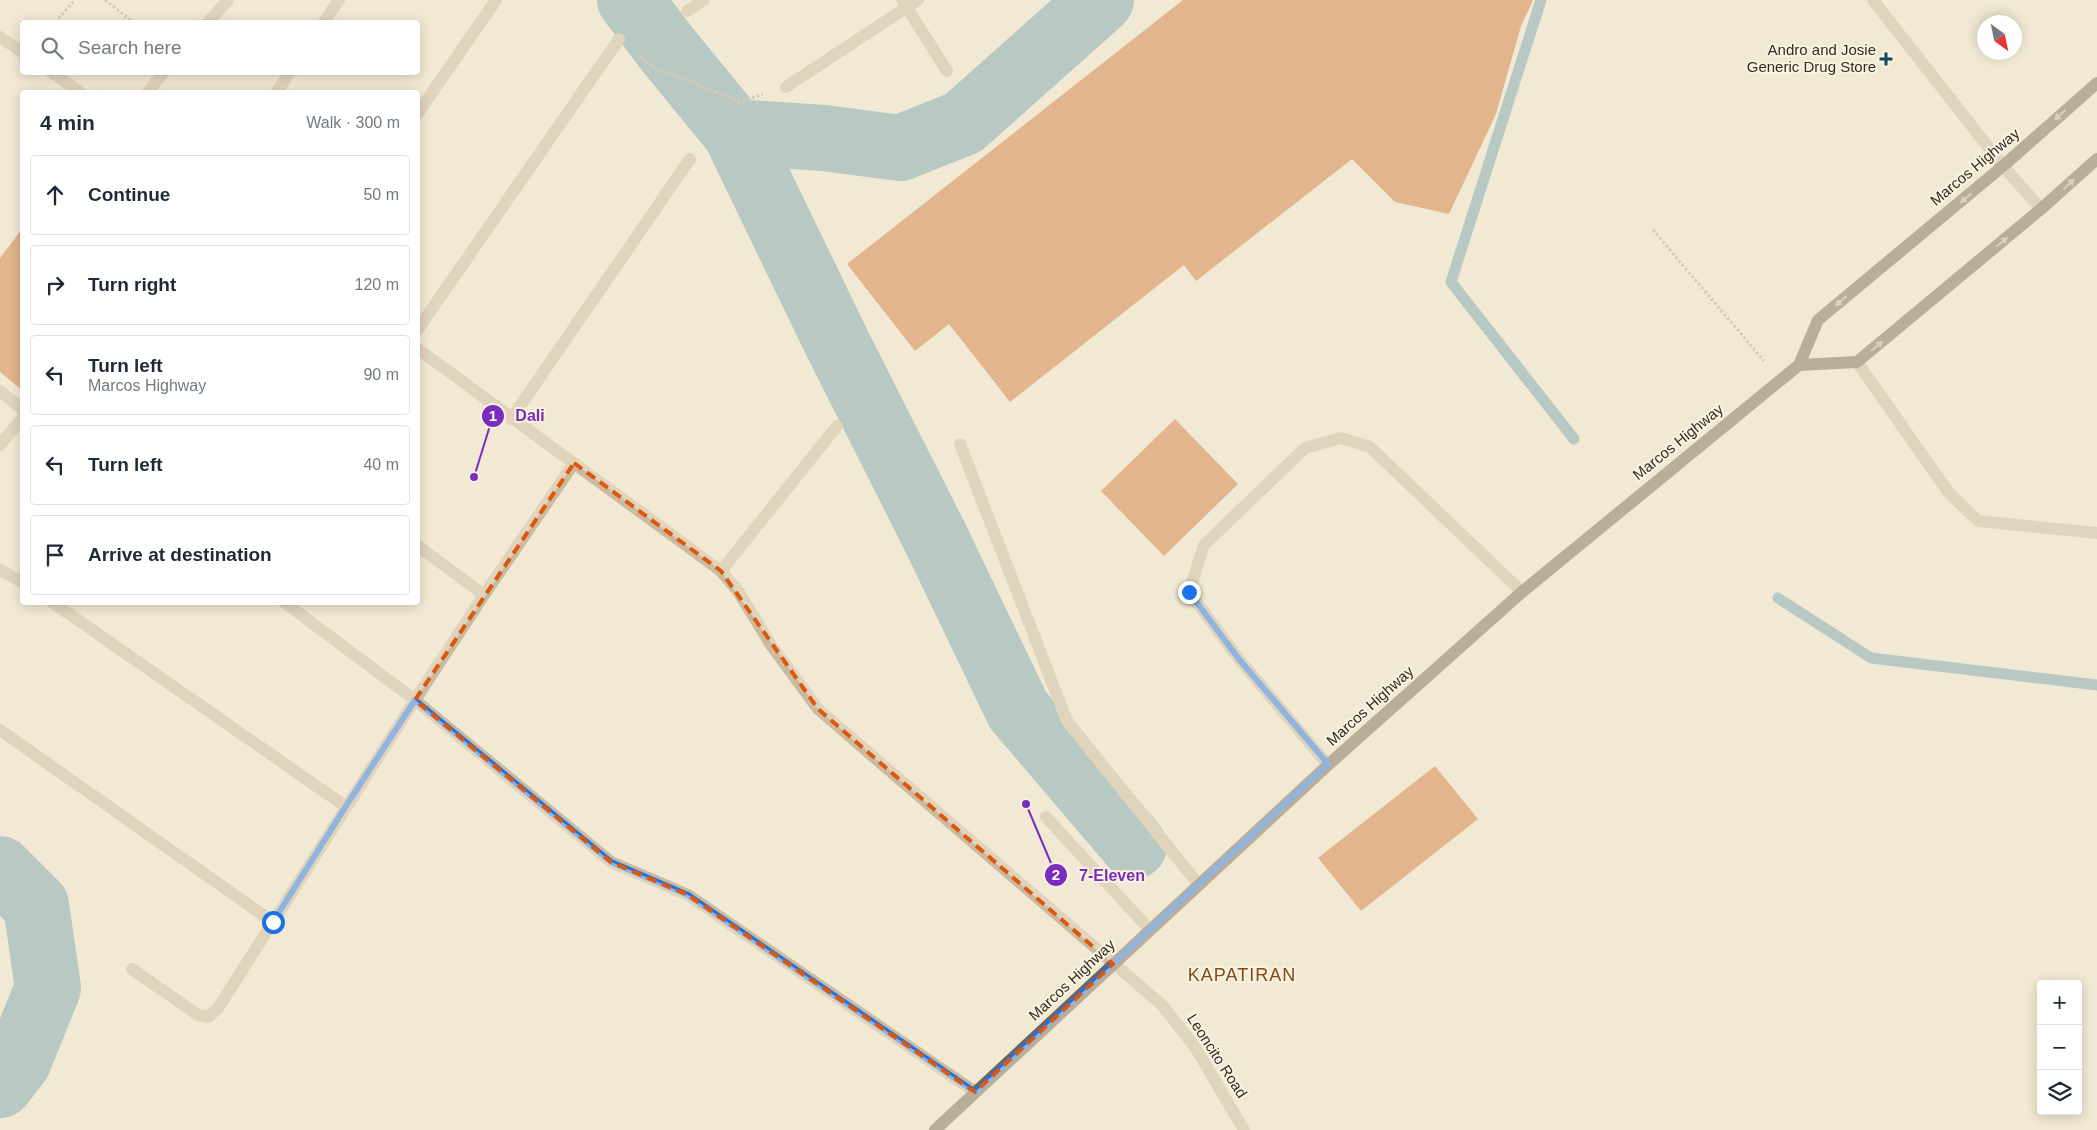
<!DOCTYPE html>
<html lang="en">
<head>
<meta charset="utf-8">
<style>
	body { margin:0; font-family:Helvetica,sans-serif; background:#f6f6f7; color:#1f2937 }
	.controls { position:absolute; right:15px; bottom:15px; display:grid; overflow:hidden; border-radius:5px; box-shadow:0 2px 12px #0003 }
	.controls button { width:45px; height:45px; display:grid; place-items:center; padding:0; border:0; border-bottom:1px solid #e0e1e3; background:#fff; color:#1f2937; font:25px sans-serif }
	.compass { position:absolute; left:1977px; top:15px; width:45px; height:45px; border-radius:50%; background:#fff; box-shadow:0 2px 12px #0003; rotate:147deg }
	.stop { position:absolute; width:15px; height:15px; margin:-11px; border:4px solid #1a73e8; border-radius:50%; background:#fff }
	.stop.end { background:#1a73e8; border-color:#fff; box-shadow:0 1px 5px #0008 }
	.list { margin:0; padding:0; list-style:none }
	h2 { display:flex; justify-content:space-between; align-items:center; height:65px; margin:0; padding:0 20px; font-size:21px }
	h2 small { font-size:16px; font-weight:400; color:#747a83 }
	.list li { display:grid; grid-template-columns:32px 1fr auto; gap:15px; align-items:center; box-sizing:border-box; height:80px; margin:0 10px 10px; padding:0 10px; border:1px solid #e0e1e3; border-radius:5px }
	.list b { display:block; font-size:19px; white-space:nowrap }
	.list p { margin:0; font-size:16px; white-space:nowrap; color:#747a83 }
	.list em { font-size:16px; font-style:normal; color:#747a83 }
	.icon { flex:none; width:28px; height:28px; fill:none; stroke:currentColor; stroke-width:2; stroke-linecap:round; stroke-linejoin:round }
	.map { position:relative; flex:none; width:2097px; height:1130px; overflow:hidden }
	.search { position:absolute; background:#fff; box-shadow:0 2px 12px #0003; left:20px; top:20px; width:400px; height:55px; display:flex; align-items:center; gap:12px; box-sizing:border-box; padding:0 18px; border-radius:5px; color:#747a83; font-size:19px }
	.panel { position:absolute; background:#fff; box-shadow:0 2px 12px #0003; left:20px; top:90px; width:400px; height:515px; border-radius:5px }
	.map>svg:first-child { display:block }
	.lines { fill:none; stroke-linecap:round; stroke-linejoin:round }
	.stream { stroke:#72a2b0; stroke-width:11 }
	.river { stroke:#72a2b0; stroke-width:66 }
	.building { fill:#ce7636 }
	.path { stroke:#b6a58a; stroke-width:3; stroke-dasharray:2.5 2.5; stroke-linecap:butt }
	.minor { stroke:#cabba0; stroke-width:12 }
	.major { stroke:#766553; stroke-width:12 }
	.oneway { fill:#bfb3a1 }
	.route { stroke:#1a73e8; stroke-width:6 }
	.marked { fill:none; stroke:#df570d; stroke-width:4; stroke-dasharray:10 6; stroke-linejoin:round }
	.poi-dot { fill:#174756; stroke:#faf3e0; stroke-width:2 }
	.labels { text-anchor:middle; stroke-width:4; stroke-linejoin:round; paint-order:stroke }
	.poi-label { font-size:15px; fill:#332b24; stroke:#faf3e0; text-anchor:end }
	.street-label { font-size:15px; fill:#332b24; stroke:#faf3e0 }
	.quarter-label { font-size:18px; letter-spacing:1px; fill:#864618; stroke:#faf3e0 }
	.leader { fill:none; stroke:#7b2cbf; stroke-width:2 }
	.callout-dot { fill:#7b2cbf; stroke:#faf3e0; stroke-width:2 }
	.mark-label { font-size:15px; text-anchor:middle; font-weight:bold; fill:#fff }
	.callout-label { font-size:16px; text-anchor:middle; font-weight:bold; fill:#7b2cbf; stroke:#faf3e0; stroke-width:4; stroke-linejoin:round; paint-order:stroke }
</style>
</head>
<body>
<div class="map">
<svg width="2097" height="1130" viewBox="0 0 2097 1130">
	<rect width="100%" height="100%" fill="#f2e9d4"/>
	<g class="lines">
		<g class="stream">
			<path d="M1541 0 1451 282 1574 439"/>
			<path d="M1778 598 1871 658 2097 685"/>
		</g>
		<g class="river">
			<path d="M630 0 668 50 735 132 824 138 900 148 963 123 1101 0"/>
			<path d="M735 132 837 343 935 537 1018 710 1134 846"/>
			<path d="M0 869 36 905 48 988 18 1062 0 1085"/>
		</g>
	</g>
	<g class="building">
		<path d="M1183 0H1533L1521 26 1496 114 1449 214 1395 202 1352 159 1196 281 1184 265 1010 402 949 324 915 351 847 264Z"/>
		<path d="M22 229V390L0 372V258Z"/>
		<path d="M1175 419 1238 484 1164 556 1101 491Z"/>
		<path d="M1435 766 1478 819 1361 911 1318 858Z"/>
	</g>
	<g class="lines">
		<g class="path">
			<path d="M105 0 133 22"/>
			<path d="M55 22 75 0"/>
			<path d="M639 55 653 67 740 102 763 94"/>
			<path d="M1653 230 1764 361"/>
		</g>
		<g class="minor">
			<path d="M902 0 947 71"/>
			<path d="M1873 0 2003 166 2041 209"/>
			<path d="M687 11 704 0"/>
			<path d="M208 22 228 0"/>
			<path d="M324 22 339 0"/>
			<path d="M0 37 22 52"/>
			<path d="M51 72 80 92"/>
			<path d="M786 87 918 0"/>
			<path d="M148 92 164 72"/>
			<path d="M277 92 290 72"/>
			<path d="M418 113 496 0"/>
			<path d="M418 329 619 39"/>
			<path d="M418 349 721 571 738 591 771 645 818 709 1162 1005 1195 1047 1244 1130"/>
			<path d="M1857 362 1949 493 1978 521 2097 533"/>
			<path d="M0 391 22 409"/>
			<path d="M511 419 690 159"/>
			<path d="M960 444 1067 721 1199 885"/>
			<path d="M0 445 22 418"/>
			<path d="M418 546 484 595"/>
			<path d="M0 570 22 582"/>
			<path d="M721 571 837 426"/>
			<path d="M52 602 345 806"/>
			<path d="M284 602 415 700 611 862 688 895 975 1092"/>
			<path d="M0 730 273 922"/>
			<path d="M1328 765 1238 658 1189 592 1204 545 1305 448 1341 438 1370 447 1522 592"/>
			<path d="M1046 817 1150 930"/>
			<path d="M132 969 198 1015 208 1017 218 1008 415 700 484 595 574 463"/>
		</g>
		<g class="major">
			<path d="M1799 365 1857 362 2041 209 2097 159"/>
			<path d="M935 1130 1328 765 1522 592 1799 365 1818 320 2003 166 2097 83"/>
		</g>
	</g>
	<defs><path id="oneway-solid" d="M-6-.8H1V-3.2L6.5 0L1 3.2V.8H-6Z" transform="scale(1.25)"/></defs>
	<g class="oneway">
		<use href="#oneway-solid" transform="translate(2060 115) rotate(138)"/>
		<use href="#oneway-solid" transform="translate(2069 184) rotate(-42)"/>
		<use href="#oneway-solid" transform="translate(1966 198) rotate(140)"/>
		<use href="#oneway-solid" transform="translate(2002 242) rotate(-40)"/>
		<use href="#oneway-solid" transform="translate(1841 301) rotate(140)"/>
		<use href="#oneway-solid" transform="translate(1877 346) rotate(-40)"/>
	</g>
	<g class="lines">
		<path class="route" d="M273 922 346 806 415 700 611 862 688 895 975 1092 1328 764 1238 658 1189 592"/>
	</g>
	<path d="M0 0H2097V1130H0ZM574 463 721 571 818 709 1113 964 975 1092 688 895 611 862 415 700Z" fill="#f2e9d4" fill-opacity=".55" fill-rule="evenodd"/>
	<path class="marked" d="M574 463 721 571 818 709 1113 964 975 1092 688 895 611 862 415 700Z"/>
	<path class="poi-dot" d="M1883.5 51.5h5v5h5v5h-5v5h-5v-5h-5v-5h5z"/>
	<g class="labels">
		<g class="poi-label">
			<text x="1876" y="55">Andro and Josie<tspan x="1876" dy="17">Generic Drug Store</tspan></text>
		</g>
		<g class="street-label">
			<text transform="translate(1975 167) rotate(-40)" y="5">Marcos Highway</text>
			<text transform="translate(1678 442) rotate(-39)" y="5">Marcos Highway</text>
			<text transform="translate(1370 706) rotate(-42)" y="5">Marcos Highway</text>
			<text transform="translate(1072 980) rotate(-43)" y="5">Marcos Highway</text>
			<text transform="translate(1217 1056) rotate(57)" y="5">Leoncito Road</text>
		</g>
		<g class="quarter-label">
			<text x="1242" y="981">KAPATIRAN</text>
		</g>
	</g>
	<path class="leader" d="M474 477L493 416M1026 804L1056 875"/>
	<g class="callout-dot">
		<circle cx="474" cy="477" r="5"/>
		<circle cx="1026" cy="804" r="5"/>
		<circle cx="493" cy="416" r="12"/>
		<circle cx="1056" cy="875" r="12"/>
	</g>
	<g class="mark-label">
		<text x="493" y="421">1</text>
		<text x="1056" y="880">2</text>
	</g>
	<g class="callout-label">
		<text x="530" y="421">Dali</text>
		<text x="1112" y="881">7-Eleven</text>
	</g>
</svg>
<div class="controls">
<button>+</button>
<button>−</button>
<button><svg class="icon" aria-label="layers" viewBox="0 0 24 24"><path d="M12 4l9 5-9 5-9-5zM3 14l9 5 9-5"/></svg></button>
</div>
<svg class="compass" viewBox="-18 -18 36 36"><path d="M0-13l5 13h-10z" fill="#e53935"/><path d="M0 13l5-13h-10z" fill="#747a83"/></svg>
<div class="stop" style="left:273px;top:922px"></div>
<div class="stop end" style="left:1189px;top:592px"></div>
<div class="search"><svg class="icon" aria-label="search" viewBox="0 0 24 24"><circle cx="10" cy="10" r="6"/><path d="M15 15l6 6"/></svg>Search here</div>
<section class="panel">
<h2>4 min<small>Walk · 300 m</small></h2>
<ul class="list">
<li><svg class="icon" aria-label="ahead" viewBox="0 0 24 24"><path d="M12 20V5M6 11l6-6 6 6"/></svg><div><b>Continue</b></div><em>50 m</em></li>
<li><svg class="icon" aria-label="right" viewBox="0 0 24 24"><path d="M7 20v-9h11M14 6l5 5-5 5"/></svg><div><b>Turn right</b></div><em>120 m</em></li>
<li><svg class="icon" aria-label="left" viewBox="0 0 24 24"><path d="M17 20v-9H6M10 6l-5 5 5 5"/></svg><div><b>Turn left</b><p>Marcos Highway</p></div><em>90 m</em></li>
<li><svg class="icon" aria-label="left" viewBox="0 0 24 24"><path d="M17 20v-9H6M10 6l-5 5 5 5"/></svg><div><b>Turn left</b></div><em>40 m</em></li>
<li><svg class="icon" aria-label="arrive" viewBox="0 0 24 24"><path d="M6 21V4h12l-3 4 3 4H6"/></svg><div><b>Arrive at destination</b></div></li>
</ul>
</section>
</div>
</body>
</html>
